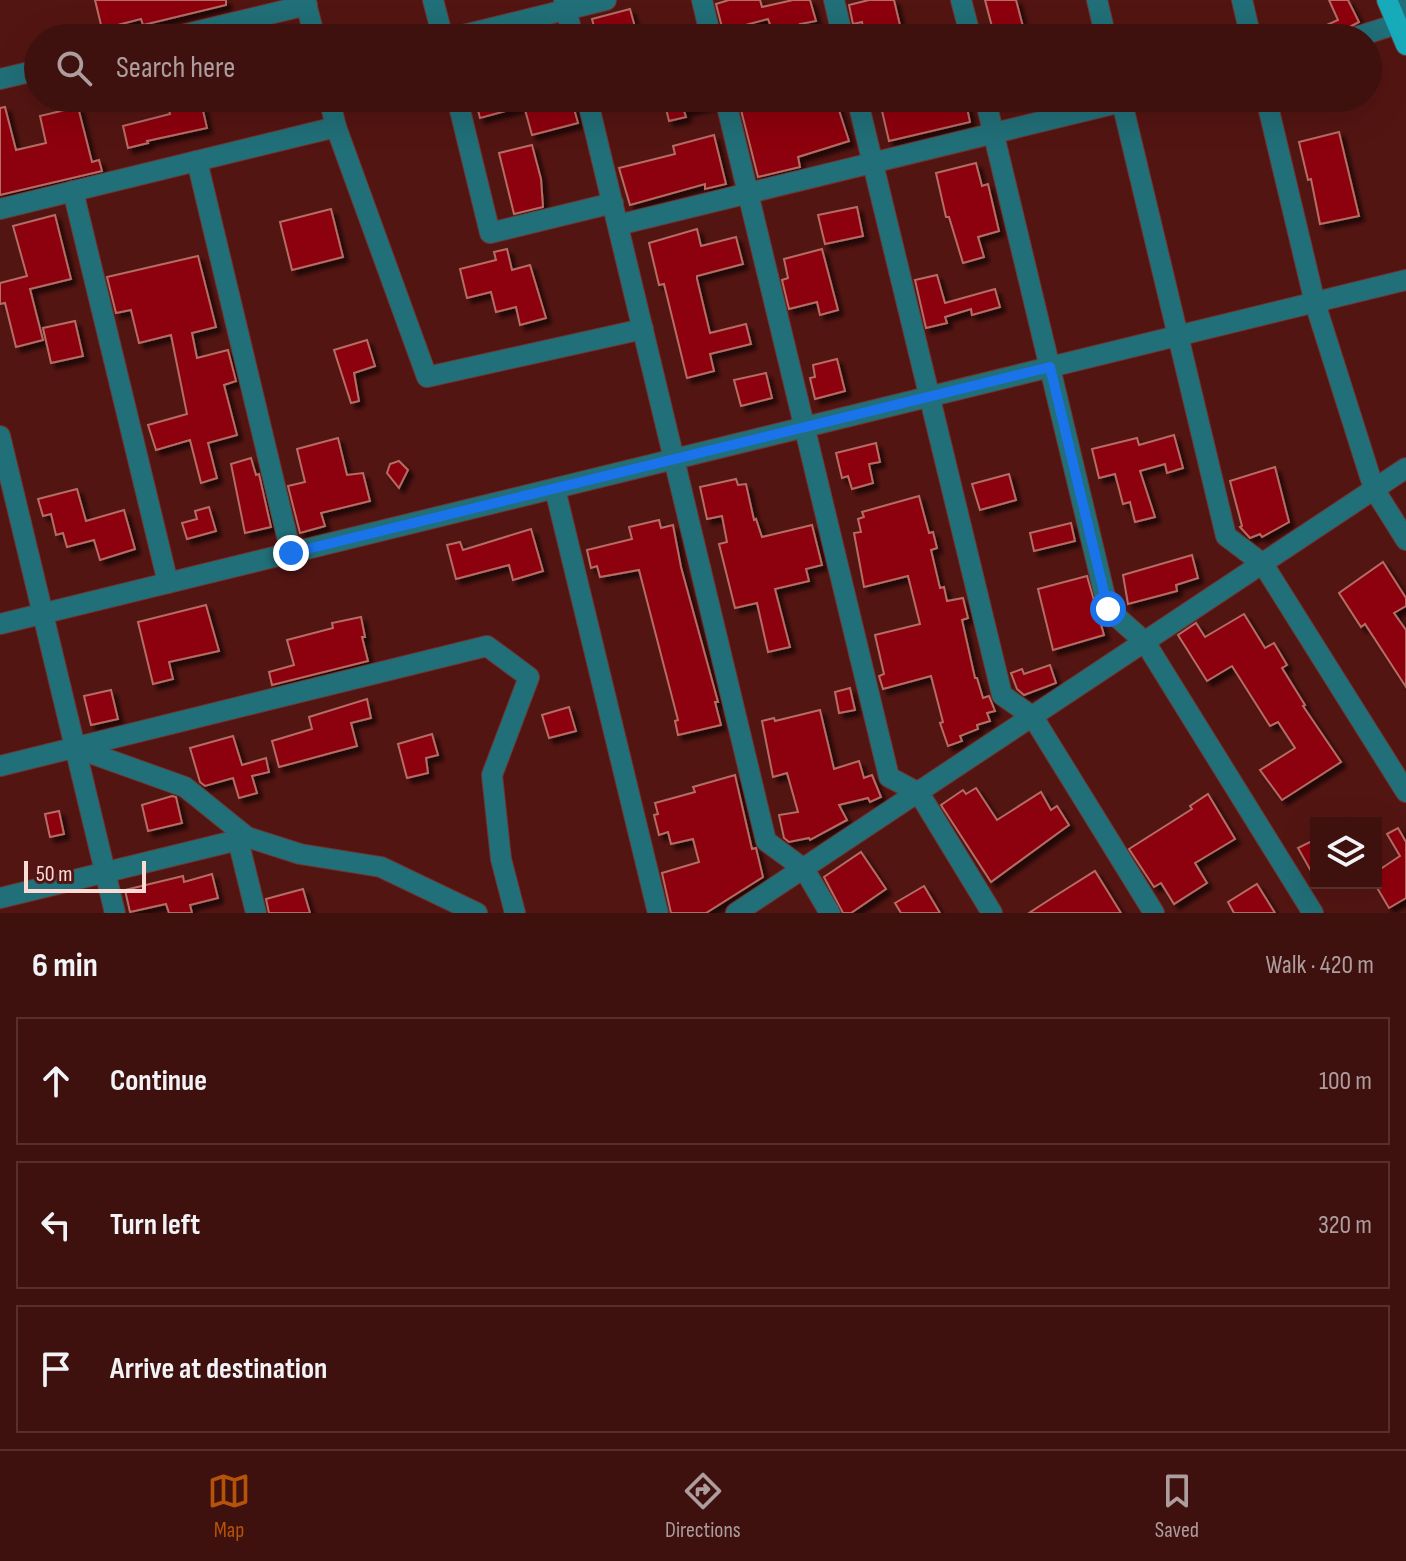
<!DOCTYPE html>
<html lang="en">
<head>
<meta charset="utf-8">
<style>
	body { margin:0; font-family:"Sofia Sans Condensed",sans-serif; background:#491e1c; color:#f1f3f6 }
	.controls { position:absolute; right:24px; bottom:24px; display:grid; overflow:hidden; border-radius:0px; box-shadow:0 8px 32px #0002 }
	.controls button { width:72px; height:72px; display:grid; place-items:center; padding:0; border:0; border-bottom:2px solid #57302e; background:#3e100e; color:#f1f3f6; font:40px sans-serif }
	.scale { position:absolute; left:24px; bottom:20px; width:122px; box-sizing:border-box; padding-left:8px; border:4px solid #fcdbd7; border-top:0; font-size:22px; line-height:28px; white-space:nowrap; color:#fcdbd7; -webkit-text-stroke:6px #531512; paint-order:stroke }
	.stop { position:absolute; width:24px; height:24px; margin:-18px; border:6px solid #1a73e8; border-radius:50%; background:#fff }
	.stop.end { background:#1a73e8; border-color:#fff; box-shadow:0 2px 8px #0008 }
	.list { margin:0; padding:0; list-style:none }
	h2 { display:flex; justify-content:space-between; align-items:center; height:104px; margin:0; padding:0 32px; font-size:34px }
	h2 small { font-size:26px; font-weight:400; color:#ad9d9e }
	.list li { display:grid; grid-template-columns:52px 1fr auto; gap:24px; align-items:center; box-sizing:border-box; height:128px; margin:0 16px 16px; padding:0 16px; border:2px solid #57302e; border-radius:0px }
	.list b { display:block; font-size:30px; white-space:nowrap }
	.list em { font-size:26px; font-style:normal; color:#ad9d9e }
	.icon { flex:none; width:44px; height:44px; fill:none; stroke:currentColor; stroke-width:2; stroke-linecap:round; stroke-linejoin:round }
	.map { position:relative; flex:none; width:1406px; height:913px; overflow:hidden }
	.search { position:absolute; background:#3e100e; box-shadow:0 8px 32px #0002; left:24px; right:24px; top:24px; height:88px; display:flex; align-items:center; gap:20px; box-sizing:border-box; padding:0 28px; border-radius:44px; color:#ad9d9e; font-size:30px }
	.sheet { height:536px; background:#3e100e }
	nav { display:flex; justify-content:space-around; align-items:center; box-sizing:border-box; height:112px; border-top:2px solid #57302e; background:#3e100e; font-size:22px; color:#ad9d9e }
	nav a { display:grid; justify-items:center; gap:4px }
	nav .on { color:#b45309 }
	.map>svg:first-child { display:block }
	.building { fill:#8d000c; stroke:#b46d65; stroke-width:2; filter:url(#shadow) }
	.lines { fill:none; stroke-linecap:round; stroke-linejoin:round }
	.minor-casing { stroke:#6e3532; stroke-width:22 }
	.major-casing { stroke:#6e3532; stroke-width:22 }
	.minor { stroke:#216f78; stroke-width:20 }
	.major { stroke:#16aaba; stroke-width:20 }
	.route { stroke:#1a73e8; stroke-width:10 }
</style>
</head>
<body>
<div class="map">
<svg width="1406" height="913" viewBox="0 0 1406 913">
	<defs>
		<filter id="shadow"><feDropShadow dx="5" dy="5" stdDeviation="2" flood-color="#0009"/></filter>
	</defs>
	<rect width="100%" height="100%" fill="#531512"/>
	<g class="building">
		<path d="M95 0H226V5L143 25 141 19 102 29Z"/>
		<path d="M729 0H760L762 7 793 0H810L816 21 800 24 804 38H775L768 19 723 31 716 4Z"/>
		<path d="M869 0H894L903 38H883L881 32 865 36 862 22 853 24 849 5Z"/>
		<path d="M985 0H1016L1026 38H995Z"/>
		<path d="M1329 0H1348L1359 22 1329 38H1298L1338 20Z"/>
		<path d="M630 9 638 38H597L592 19Z"/>
		<path d="M166 98H194L197 107 202 106 207 128 147 141 148 143 128 148 123 126 170 114Z"/>
		<path d="M475 98H571L578 123 532 135 524 106 480 118Z"/>
		<path d="M686 98H712L713 104 684 111 686 117 669 121 665 104Z"/>
		<path d="M738 98H835L849 141 798 157 800 167 758 177Z"/>
		<path d="M879 98H914L915 102 935 98H965L970 122 889 141Z"/>
		<path d="M5 107 16 150 46 143 40 116 78 107 92 162 99 160 102 171 0 195V108Z"/>
		<path d="M1339 132 1359 216 1320 224 1311 179 1308 180 1299 142Z"/>
		<path d="M714 135 726 184 705 189V184L630 205 619 168 675 154 673 146Z"/>
		<path d="M532 145 541 179 543 207 514 214 499 153Z"/>
		<path d="M976 163 982 186 988 184 999 231 978 237 984 257 963 263 949 217H946L936 173Z"/>
		<path d="M857 207 863 236 825 244 818 215Z"/>
		<path d="M331 209 343 257 292 270 280 222Z"/>
		<path d="M55 215 71 279 30 289 43 340 16 347 5 303 0 304V283L27 276 13 226Z"/>
		<path d="M697 229 701 246 736 237 743 264 697 276V279L710 333 746 324 751 344 710 354 714 371 687 378 664 284 659 285 649 243Z"/>
		<path d="M507 249 512 270 530 265 546 318 520 325 516 307 496 312 491 292 467 298 460 269 496 260 494 252Z"/>
		<path d="M822 249 838 310 820 315 817 302 789 309 782 280 788 278 784 259Z"/>
		<path d="M198 256 216 327 192 333 197 358 228 350 236 381 224 385 237 435 208 443 217 478 201 483 190 440 156 450 148 425 187 414 171 335 139 343 131 310 116 313 107 277Z"/>
		<path d="M937 275 945 303 995 289 1000 307 972 315 971 309 945 317 947 323 926 328 915 280Z"/>
		<path d="M75 321 83 356 51 363 43 328Z"/>
		<path d="M367 340 375 366 354 373 359 401 351 403 334 350Z"/>
		<path d="M837 359 845 391 815 399 810 378 815 377 813 365Z"/>
		<path d="M766 373 772 398 741 406 734 380Z"/>
		<path d="M1174 435 1183 468 1167 473 1165 464 1140 471 1155 517 1135 522 1130 502 1123 504 1115 474 1099 478 1092 449 1137 438 1139 445Z"/>
		<path d="M338 438 347 475 363 473 370 501 321 513 325 526 300 533 288 486 305 482 297 449Z"/>
		<path d="M876 443 880 462 869 464 873 483 852 489 848 476 842 478 836 453Z"/>
		<path d="M251 458 256 475 259 474 271 527 245 533 231 464Z"/>
		<path d="M399 461 408 470 399 488 387 473 390 464Z"/>
		<path d="M1275 467 1289 522 1262 537 1260 534 1250 538 1240 527 1242 526 1230 481Z"/>
		<path d="M1009 474 1016 500 980 510 972 484Z"/>
		<path d="M736 479 738 485 746 484 754 520 756 519 762 537 812 525 822 565 806 569 809 581 775 589 790 647 768 652 757 603 735 608 719 544 727 542 722 516 707 519 700 487Z"/>
		<path d="M77 489 86 521 124 510 135 549 100 560 94 540 67 547 63 533 56 535 51 514 43 516 38 499Z"/>
		<path d="M919 496 929 533 933 532 937 548 931 550 940 588 944 587 947 601 963 598 968 618 962 620 975 678H977L983 698 989 696 995 711 987 713 990 721 977 725 978 729 960 736 962 741 948 746 940 723 943 722 931 676 883 689 879 676 884 674 875 635 920 624 908 576 864 587 854 533 861 532 858 519 864 517 862 512Z"/>
		<path d="M209 507 216 531 187 539 182 523 197 519 195 511Z"/>
		<path d="M659 520 661 528 673 525 681 567 718 702H715L721 725 678 735 675 721 678 720 639 570 600 577 597 566 591 568 587 550 632 539 629 527Z"/>
		<path d="M1071 523 1075 541 1034 551 1030 533Z"/>
		<path d="M531 529 543 571 513 580 509 565 456 579 447 545 460 542 463 550Z"/>
		<path d="M1192 555 1198 578 1176 585 1177 591 1128 604 1123 575Z"/>
		<path d="M1383 562 1406 598V606L1394 613 1406 630V687L1365 624 1361 627 1339 593Z"/>
		<path d="M1087 576 1104 635 1053 650 1038 589Z"/>
		<path d="M206 605 219 651 169 662 173 679 153 684 138 622Z"/>
		<path d="M1244 614 1265 648 1274 643 1287 665 1282 668 1305 705 1303 706 1341 762 1282 800 1260 770 1295 748 1278 722 1270 726 1232 666 1207 681 1178 635 1196 623 1205 637Z"/>
		<path d="M361 617 365 637H362L368 661 272 685 269 672 294 665 287 640 333 628 332 623Z"/>
		<path d="M1050 665 1056 683 1024 695 1017 689 1011 673 1022 669 1024 674Z"/>
		<path d="M850 688 855 710 839 713 835 692Z"/>
		<path d="M111 690 118 719 91 725 84 696Z"/>
		<path d="M367 699 371 718 351 723 357 746 279 767 272 741 312 729 309 717Z"/>
		<path d="M569 707 576 731 549 738 542 715Z"/>
		<path d="M820 710 834 769 859 761 864 778 872 775 881 797 870 802 868 798 839 805 847 820 810 840 809 838 789 842 784 838 779 815 798 812 787 773 773 777 762 721 774 718 775 721Z"/>
		<path d="M432 734 438 755 426 758 428 773 407 778 398 744Z"/>
		<path d="M233 736 242 765 266 758 269 772 252 776 257 793 239 798 233 778 205 786 200 782 190 748Z"/>
		<path d="M735 775 752 849 756 848 763 877 706 913H671L662 873 699 862 693 839 671 844 668 832 659 835 654 815 658 814 655 803 695 792 693 787Z"/>
		<path d="M976 788 997 820 1041 792 1051 810 1057 806 1069 825 991 882 941 805 963 790 966 794Z"/>
		<path d="M1208 794 1235 839 1195 863 1207 883 1174 904 1161 883 1154 887 1129 849 1192 809 1190 806Z"/>
		<path d="M172 796 176 797 182 823 148 831 142 805Z"/>
		<path d="M59 811 64 834 50 837 45 814Z"/>
		<path d="M1398 828 1406 842V898L1389 908 1376 886V872L1400 856 1387 834Z"/>
		<path d="M1316 839V880L1298 848Z"/>
		<path d="M861 852 886 889 851 913H843L824 877Z"/>
		<path d="M1095 871 1121 913H1029L1052 898Z"/>
		<path d="M212 874 218 898 190 905 192 913H169L166 904 130 912 125 890 183 876 184 882Z"/>
		<path d="M1257 884 1275 913H1234L1228 902Z"/>
		<path d="M924 886 940 913H901L895 903Z"/>
		<path d="M303 889 310 913H269L266 899Z"/>
	</g>
	<g class="lines">
		<defs>
			<g id="minor">
				<path d="M305 0 315 38"/>
				<path d="M433 0 443 38"/>
				<path d="M564 0 573 38"/>
				<path d="M702 0 711 38"/>
				<path d="M834 0 843 38"/>
				<path d="M961 0 971 38"/>
				<path d="M1097 0 1106 38"/>
				<path d="M1242 0 1251 38"/>
				<path d="M170 38 307 5"/>
				<path d="M451 38 606 0"/>
				<path d="M1353 38 1397 24 1406 6"/>
				<path d="M0 79 38 70"/>
				<path d="M329 98 336 127 427 377 643 329"/>
				<path d="M457 98 490 233 613 203"/>
				<path d="M587 98 766 841 804 869 830 913"/>
				<path d="M725 98 889 777 919 793 992 913"/>
				<path d="M857 98 1002 695 1033 717 1154 913"/>
				<path d="M985 98 1108 609 1145 642 1313 913"/>
				<path d="M1121 98 1226 536 1263 564 1406 792"/>
				<path d="M1266 98 1315 303 1374 489 1406 540"/>
				<path d="M197 161 291 553"/>
				<path d="M73 191 168 583"/>
				<path d="M0 209 336 127"/>
				<path d="M618 225 1138 98"/>
				<path d="M0 436 115 913"/>
				<path d="M555 489 658 913"/>
				<path d="M0 624 1406 280"/>
				<path d="M76 748 185 787 247 837 300 854 381 867 477 913"/>
				<path d="M0 766 487 646 529 677 492 775 501 859 515 913"/>
				<path d="M0 898 238 840 256 913"/>
				<path d="M736 913 1406 468"/>
			</g>
			<path id="major" d="M1387 0 1406 45"/>
		</defs>
		<use href="#minor" class="minor-casing"/>
		<use href="#major" class="major-casing"/>
		<use href="#minor" class="minor"/>
		<use href="#major" class="major"/>
	</g>
	<g class="lines">
		<path class="route" d="M291 553 1050 367 1108 609"/>
	</g>
</svg>
<div class="controls">
<button><svg class="icon" aria-label="layers" viewBox="0 0 24 24"><path d="M12 4l9 5-9 5-9-5zM3 14l9 5 9-5"/></svg></button>
</div>
<div class="scale">50 m</div>
<div class="stop" style="left:1108px;top:609px"></div>
<div class="stop end" style="left:291px;top:553px"></div>
<div class="search"><svg class="icon" aria-label="search" viewBox="0 0 24 24"><circle cx="10" cy="10" r="6"/><path d="M15 15l6 6"/></svg>Search here</div>
</div>
<section class="sheet">
<h2>6 min<small>Walk · 420 m</small></h2>
<ul class="list">
<li><svg class="icon" aria-label="ahead" viewBox="0 0 24 24"><path d="M12 20V5M6 11l6-6 6 6"/></svg><div><b>Continue</b></div><em>100 m</em></li>
<li><svg class="icon" aria-label="left" viewBox="0 0 24 24"><path d="M17 20v-9H6M10 6l-5 5 5 5"/></svg><div><b>Turn left</b></div><em>320 m</em></li>
<li><svg class="icon" aria-label="arrive" viewBox="0 0 24 24"><path d="M6 21V4h12l-3 4 3 4H6"/></svg><div><b>Arrive at destination</b></div></li>
</ul>
</section>
<nav>
<a class="on"><svg class="icon" aria-label="map" viewBox="0 0 24 24"><path d="M3 6l6-2 6 2 6-2v14l-6 2-6-2-6 2zM9 4v14M15 6v14"/></svg>Map</a>
<a><svg class="icon" aria-label="directions" viewBox="0 0 24 24"><path d="M12 3l9 9-9 9-9-9zM9 14v-3h6M13 9l2 2-2 2"/></svg>Directions</a>
<a><svg class="icon" aria-label="saved" viewBox="0 0 24 24"><path d="M7 4h10v16l-5-4-5 4z"/></svg>Saved</a>
</nav>
</body>
</html>
